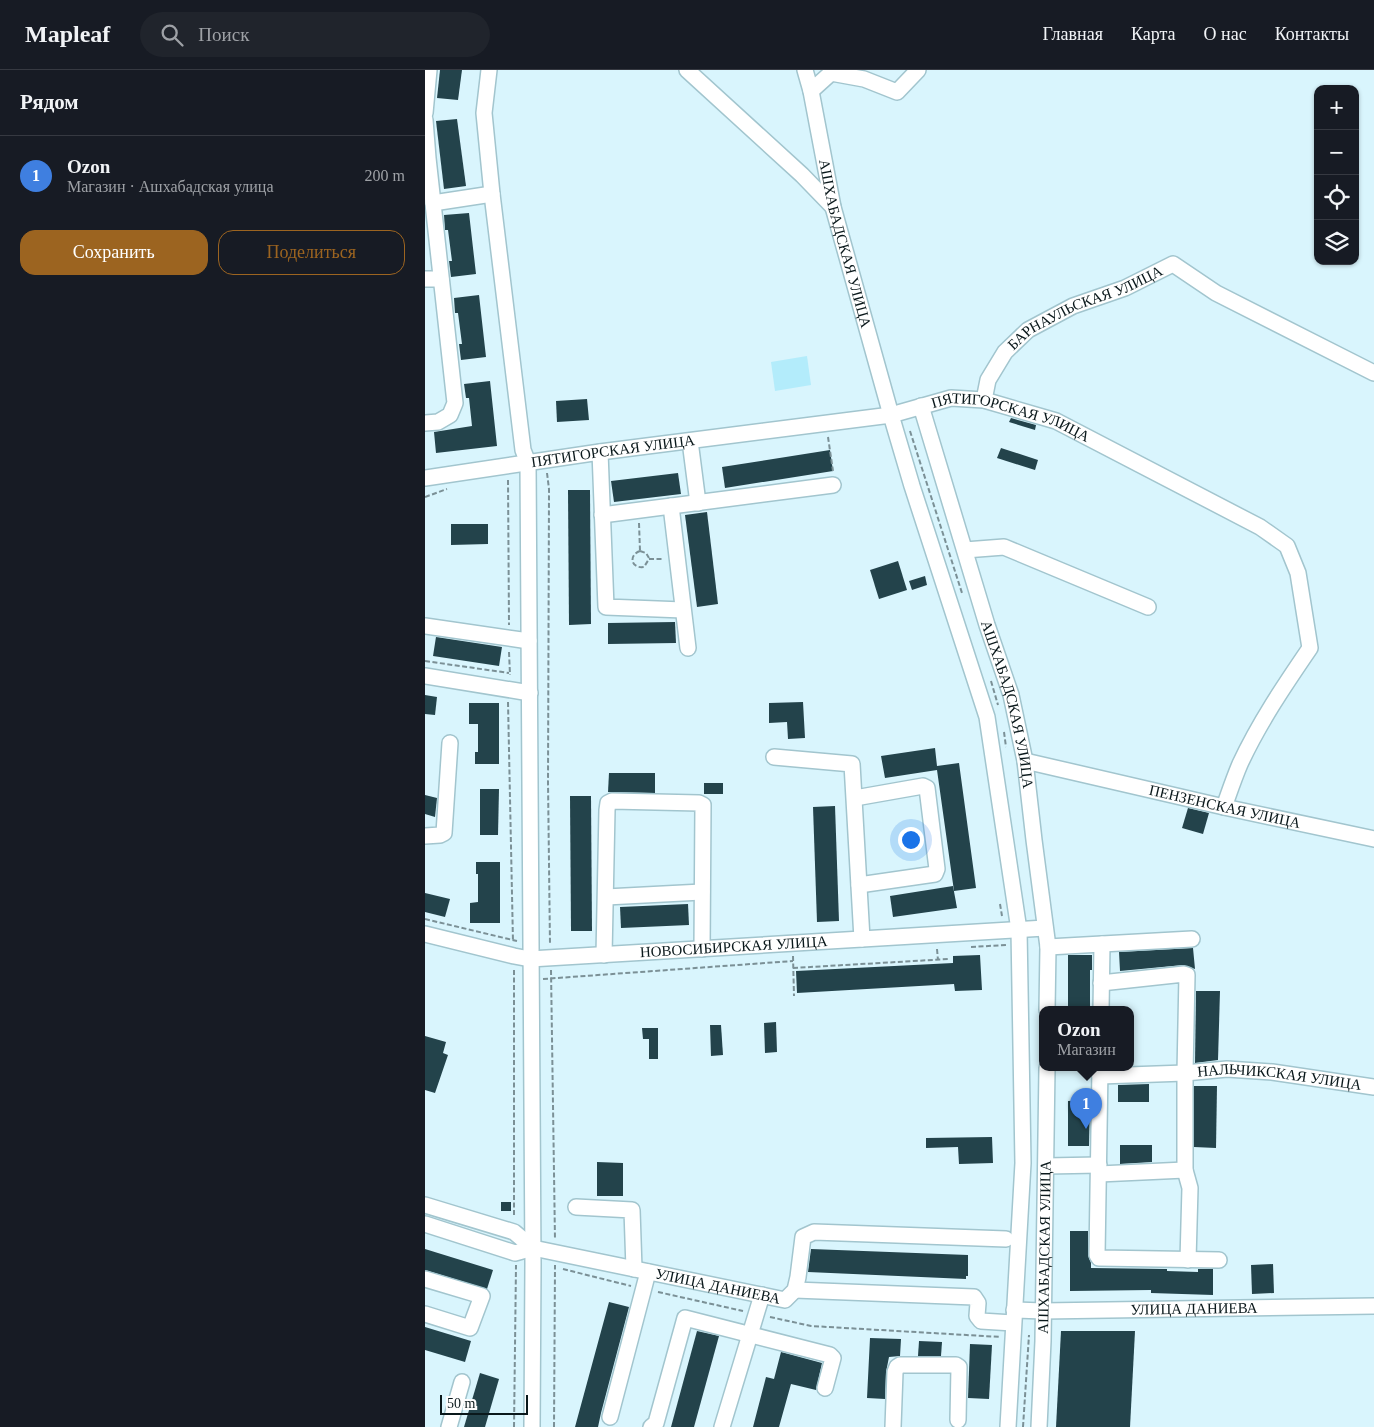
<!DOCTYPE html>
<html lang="ru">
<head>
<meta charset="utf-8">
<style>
	body { margin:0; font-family:"Times New Roman",serif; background:#20242c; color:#f1f3f6 }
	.controls { position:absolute; right:15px; top:15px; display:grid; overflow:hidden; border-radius:10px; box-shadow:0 1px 4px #0004 }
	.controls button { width:45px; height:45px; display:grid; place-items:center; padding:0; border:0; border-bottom:1px solid #363941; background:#171b24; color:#f1f3f6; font:25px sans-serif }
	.scale { position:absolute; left:15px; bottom:12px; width:88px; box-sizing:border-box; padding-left:5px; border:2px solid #0a181b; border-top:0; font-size:14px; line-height:18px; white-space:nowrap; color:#0a181b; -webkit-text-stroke:4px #fdfdfd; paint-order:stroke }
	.you { position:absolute; left:485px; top:769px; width:18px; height:18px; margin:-12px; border:4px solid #fff; border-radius:50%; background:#1a73e8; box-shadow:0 0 0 8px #1a73e833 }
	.badge { display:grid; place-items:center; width:32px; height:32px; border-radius:50%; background:#9c6420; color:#fff; font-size:16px; font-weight:700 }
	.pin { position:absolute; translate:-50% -41px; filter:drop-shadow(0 1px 2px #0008) }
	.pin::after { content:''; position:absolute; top:26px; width:18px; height:15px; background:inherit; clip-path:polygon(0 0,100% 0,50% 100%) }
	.popup { position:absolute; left:614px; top:936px; width:95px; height:65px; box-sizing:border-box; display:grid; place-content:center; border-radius:10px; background:#171b24; filter:drop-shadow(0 1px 4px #0005); font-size:16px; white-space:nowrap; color:#9ea1a6 }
	.popup b { font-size:19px; color:#f1f3f6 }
	.popup::after { content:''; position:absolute; left:50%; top:100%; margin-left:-10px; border:10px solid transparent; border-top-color:#171b24 }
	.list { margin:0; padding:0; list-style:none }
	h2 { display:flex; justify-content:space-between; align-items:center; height:65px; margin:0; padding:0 20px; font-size:21px }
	h2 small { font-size:16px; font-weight:400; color:#9ea1a6 }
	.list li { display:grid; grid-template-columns:32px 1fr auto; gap:15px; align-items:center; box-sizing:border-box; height:80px; padding:0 20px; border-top:1px solid #363941 }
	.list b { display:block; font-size:19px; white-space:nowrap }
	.list p { margin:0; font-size:16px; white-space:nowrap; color:#9ea1a6 }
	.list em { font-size:16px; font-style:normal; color:#9ea1a6 }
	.actions { display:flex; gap:10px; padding:15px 20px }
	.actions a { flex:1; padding:11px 0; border:1px solid #9c6420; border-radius:15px; text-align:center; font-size:18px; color:#9c6420 }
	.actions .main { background:#9c6420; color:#fff }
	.icon { flex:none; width:28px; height:28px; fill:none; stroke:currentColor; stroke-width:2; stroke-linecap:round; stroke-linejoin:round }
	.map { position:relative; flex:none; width:949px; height:1357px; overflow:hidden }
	header { display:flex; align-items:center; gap:30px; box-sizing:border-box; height:70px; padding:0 25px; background:#171b24; border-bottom:1px solid #363941 }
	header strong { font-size:24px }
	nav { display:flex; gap:28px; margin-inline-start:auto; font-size:18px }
	.search { width:350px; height:45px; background:#20242c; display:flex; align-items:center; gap:12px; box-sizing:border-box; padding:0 18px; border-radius:28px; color:#9ea1a6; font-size:19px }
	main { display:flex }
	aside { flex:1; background:#171b24 }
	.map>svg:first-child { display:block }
	.green { fill:#b3ecfb }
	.building { fill:#23434b }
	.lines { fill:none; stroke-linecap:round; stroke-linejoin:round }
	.minor-casing { stroke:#a2c5ce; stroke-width:18 }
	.path { stroke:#7b9096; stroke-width:2; stroke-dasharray:5 2.5; stroke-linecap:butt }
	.minor { stroke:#fff; stroke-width:15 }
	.labels { text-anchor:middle; stroke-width:5; stroke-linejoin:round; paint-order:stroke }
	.street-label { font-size:15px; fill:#0a181b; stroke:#fdfdfd }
</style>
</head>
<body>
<header>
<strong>Mapleaf</strong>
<div class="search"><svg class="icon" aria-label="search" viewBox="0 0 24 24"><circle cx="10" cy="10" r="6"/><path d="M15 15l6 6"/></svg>Поиск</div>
<nav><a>Главная</a><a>Карта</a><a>О нас</a><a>Контакты</a></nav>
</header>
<main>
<aside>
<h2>Рядом<small></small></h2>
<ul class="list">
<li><span class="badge" style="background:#3f7fe0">1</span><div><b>Ozon</b><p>Магазин · Ашхабадская улица</p></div><em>200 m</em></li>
</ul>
<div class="actions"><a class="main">Сохранить</a><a>Поделиться</a></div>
</aside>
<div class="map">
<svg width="949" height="1357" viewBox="0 0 949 1357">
	<rect width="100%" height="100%" fill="#d9f5fd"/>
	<path class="green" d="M382 286 386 315 350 321 346 292Z"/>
	<g class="building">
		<path d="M15 0H37L33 30 12 28Z"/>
		<path d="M32 49 41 116 19 119 11 51Z"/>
		<path d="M44 143 51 204 26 207 24 191H27L23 160H20L19 145Z"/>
		<path d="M54 225 61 287 36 290 34 274H37L33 243H30L29 228Z"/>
		<path d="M65 311 72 376 11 383 9 362 47 356 44 328H41L39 314Z"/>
		<path d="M162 329 164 350 132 352 131 331Z"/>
		<path d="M586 348 611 355 610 360 584 352Z"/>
		<path d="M576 378 613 390 610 400 572 388Z"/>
		<path d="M405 380 408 401 300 418 297 397Z"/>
		<path d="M253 403 256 424 189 432 186 411Z"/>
		<path d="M143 420H165L166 554 144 555Z"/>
		<path d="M282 442 293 534 272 537 260 445Z"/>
		<path d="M26 454H63V474L26 475Z"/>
		<path d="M473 491 482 520 454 529 445 500Z"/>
		<path d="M500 506 502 515 487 520 484 511Z"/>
		<path d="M250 552 251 573 183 574V553Z"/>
		<path d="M11 567 77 577 74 596 8 586Z"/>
		<path d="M0 625 12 627 10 645 0 644Z"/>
		<path d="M378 632 380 668 363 669 362 652 344 653V633Z"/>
		<path d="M44 633H74V694H50V682H53V654H44Z"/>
		<path d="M510 678 512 696 534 693 551 818 529 821 512 700 460 708 456 686Z"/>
		<path d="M184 703H230V723L183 722Z"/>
		<rect x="279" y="713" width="19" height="11"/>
		<path d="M55 719H74L73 765H55Z"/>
		<path d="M0 725 12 728 10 747 0 744Z"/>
		<path d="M145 726H166L167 861H146Z"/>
		<path d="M410 736 414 851 392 852 388 737Z"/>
		<path d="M763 738 784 743 778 764 757 758Z"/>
		<path d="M51 792H75V853H45V833L53 832V804H51Z"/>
		<path d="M528 816 532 838 468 847 465 826Z"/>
		<path d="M0 823 25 829 20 847 0 842Z"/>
		<path d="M263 834 264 855 196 858 195 837Z"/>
		<path d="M768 878 770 899 758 895 695 901 694 882Z"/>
		<path d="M555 885 557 920 530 921 529 914 372 923 371 901 528 893V886Z"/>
		<path d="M643 885H667V900H665V940H643Z"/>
		<path d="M771 921H795L793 990 770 993Z"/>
		<path d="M351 952 352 982 340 983 339 953Z"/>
		<path d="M285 955H296L298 985 286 986Z"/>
		<path d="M217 958H233V989H224V969H218Z"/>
		<path d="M0 966 21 972 18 983 23 985 10 1023 0 1020Z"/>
		<path d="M724 1014V1032H693V1015Z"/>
		<path d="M769 1016H792L791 1078 769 1077Z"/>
		<path d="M665 1030 664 1076H643V1031Z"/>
		<path d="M567 1067 568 1093 534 1094 533 1077 501 1078V1068Z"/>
		<path d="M695 1075H727V1092L695 1094Z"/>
		<path d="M172 1092 198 1093V1126H172Z"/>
		<rect x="76" y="1132" width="10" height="9"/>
		<path d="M645 1161H663V1185L666 1193V1198L742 1199V1201L773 1202V1199H788V1225L726 1223V1220L645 1221Z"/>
		<path d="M0 1179 68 1200 62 1219 0 1200Z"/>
		<path d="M386 1179 543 1185V1206H541V1209L383 1202Z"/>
		<path d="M848 1194 849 1223 827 1224 826 1195Z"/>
		<path d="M184 1232 204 1237 176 1343 173 1357H150Z"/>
		<path d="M0 1257 46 1271 40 1292 0 1280Z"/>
		<path d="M272 1261 294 1266 269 1357H246Z"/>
		<path d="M636 1261H710L705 1357H631Z"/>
		<path d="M445 1268 476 1269 475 1286 464 1287 461 1302 460 1329 442 1328Z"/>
		<path d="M494 1271 517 1272 516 1286H493Z"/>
		<path d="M545 1274 567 1275 564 1329 543 1328Z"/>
		<path d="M356 1282 397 1293 391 1320 366 1314 354 1357H328L341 1307 349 1309Z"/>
		<path d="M55 1303 74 1309 60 1357H39Z"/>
	</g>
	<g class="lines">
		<defs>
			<g id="minor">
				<path d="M64 0 59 43 67 124 98 380 103 393 108 1194 107 1357"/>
				<path d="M262 0 377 105 408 137"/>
				<path id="s1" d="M380 0 386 21 408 137 466 345 487 416 562 647 594 860 598 1093 583 1357"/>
				<path d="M386 21 406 3 439 9 472 22 493 0"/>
				<path d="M0 43 4 0"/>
				<path d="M0 50 3 88 30 333 25 345 13 352 0 353"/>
				<path d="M8 133 67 124"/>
				<path d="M0 209H16"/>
				<path id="s2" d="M559 330 563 310 580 282 603 260 648 236 700 218 748 194 791 223 949 303"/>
				<path id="s3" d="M496 336 562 555 586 625 600 691 609 770 623 877 622 940"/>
				<path d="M265 371 273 433"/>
				<path d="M175 382 181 537 258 540"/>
				<path id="s4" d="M0 408 175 382 466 345 526 328 559 330 631 351 835 457 862 476 873 503 885 578C859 616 834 653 815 694 809 708 804 723 799 737"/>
				<path d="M246 436 263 578"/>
				<path d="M177 445 408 415"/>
				<path d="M540 480 579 477 723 537"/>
				<path d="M0 556 104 571"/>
				<path d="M0 606 105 623"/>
				<path d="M349 687 427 694 437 869"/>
				<path id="s5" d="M600 691 799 737 949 769"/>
				<path d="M430 728 498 716 502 718 512 799 510 804 434 815"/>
				<path d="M0 766 15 765 19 763 25 673"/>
				<path d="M181 827 277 822"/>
				<path id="s6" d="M0 864 89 886 105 889 620 858"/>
				<path d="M623 877 767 869"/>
				<path d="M179 885 182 740 183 733 187 731 274 733 278 735 277 879"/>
				<path d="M676 913 759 904 762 905 760 1003V1100L765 1118 763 1190"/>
				<path d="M676 940 677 874"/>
				<path d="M675 998 672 1185 674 1188 794 1190"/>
				<path id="s7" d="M675 1006 760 1003 802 999 847 1002 949 1017"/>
				<path d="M621 1096 674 1095"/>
				<path d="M674 1104 760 1100"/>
				<path d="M0 1135 89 1162 108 1178"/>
				<path d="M151 1137 207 1140 209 1199"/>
				<path id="s8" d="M0 1154 90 1183 108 1178 360 1230 370 1220 373 1207 378 1167 389 1162 581 1169"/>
				<path d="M0 1209 57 1226 45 1258 0 1244"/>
				<path d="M370 1220 549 1227 553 1233 552 1246 556 1251 588 1253"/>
				<path id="s9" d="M589 1240 618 1241 949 1236"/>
				<path d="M185 1347 223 1202"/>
				<path d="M24 1357 37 1312"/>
				<path d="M226 1357 231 1353 260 1248 405 1285 408 1288 400 1318"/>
				<path d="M297 1357 337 1225"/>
				<path d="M468 1357 470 1302 472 1297 475 1295H531L534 1297 533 1350"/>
				<path id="s10" d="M614 1357 618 1271 622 998"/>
			</g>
		</defs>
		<use href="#minor" class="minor-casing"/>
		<g class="path">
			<path d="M485 361 537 523"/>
			<path d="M403 367 408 401"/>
			<path d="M122 403 124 419 123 712 125 875"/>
			<path d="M83 410 84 555"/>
			<path d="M0 427 22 419"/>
			<path d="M214 453 215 481"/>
			<path d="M215 481C203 485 206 499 219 497L224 489"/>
			<path d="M215 481 221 483 224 488"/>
			<path d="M224 489H239"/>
			<path d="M84 582 85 605"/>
			<path d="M0 591 84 603"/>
			<path d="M566 611 573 635"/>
			<path d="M83 632 88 872"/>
			<path d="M579 662 581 677"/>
			<path d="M575 834 577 846"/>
			<path d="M0 849 92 871"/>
			<path d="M546 877 581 875"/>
			<path d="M512 879 513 890"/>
			<path d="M368 886 369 926"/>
			<path d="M368 898 524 889"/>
			<path d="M89 900V1147"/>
			<path d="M126 900 130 1170"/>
			<path d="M118 909 368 891"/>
			<path d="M138 1199 206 1216"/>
			<path d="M233 1222 318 1241"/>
			<path d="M345 1247 386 1256 576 1267"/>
			<path d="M89 1357 91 1195"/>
			<path d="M129 1357 130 1195"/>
			<path d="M598 1357 604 1265"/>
		</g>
		<use href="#minor" class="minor"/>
	</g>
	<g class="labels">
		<g class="street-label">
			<text dy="5" stroke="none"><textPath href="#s1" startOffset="178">АШХАБАДСКАЯ УЛИЦА</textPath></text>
			<text dy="5" stroke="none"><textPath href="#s2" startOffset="146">БАРНАУЛЬСКАЯ УЛИЦА</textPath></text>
			<text dy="5" stroke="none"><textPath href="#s4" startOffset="595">ПЯТИГОРСКАЯ УЛИЦА</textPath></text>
			<text dy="5" stroke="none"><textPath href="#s4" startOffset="190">ПЯТИГОРСКАЯ УЛИЦА</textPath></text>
			<text dy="5" stroke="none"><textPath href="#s3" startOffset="311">АШХАБАДСКАЯ УЛИЦА</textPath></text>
			<text dy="5" stroke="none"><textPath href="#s5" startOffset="205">ПЕНЗЕНСКАЯ УЛИЦА</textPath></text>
			<text dy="5" stroke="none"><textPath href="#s6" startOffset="312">НОВОСИБИРСКАЯ УЛИЦА</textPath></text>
			<text dy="5" stroke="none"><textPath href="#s7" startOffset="180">НАЛЬЧИКСКАЯ УЛИЦА</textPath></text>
			<text dy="5" stroke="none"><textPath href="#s10" startOffset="180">АШХАБАДСКАЯ УЛИЦА</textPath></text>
			<text dy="5" stroke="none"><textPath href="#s8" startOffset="302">УЛИЦА ДАНИЕВА</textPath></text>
			<text dy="5" stroke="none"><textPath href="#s9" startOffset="180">УЛИЦА ДАНИЕВА</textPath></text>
		</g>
	</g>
</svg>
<div class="controls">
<button>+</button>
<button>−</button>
<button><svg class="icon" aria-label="locate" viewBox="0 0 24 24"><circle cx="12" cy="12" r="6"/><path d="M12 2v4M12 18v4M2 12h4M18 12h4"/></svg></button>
<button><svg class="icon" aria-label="layers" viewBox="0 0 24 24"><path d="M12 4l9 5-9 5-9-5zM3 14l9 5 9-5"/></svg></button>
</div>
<div class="scale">50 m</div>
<div class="you"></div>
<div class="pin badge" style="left:661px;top:1059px;background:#3f7fe0">1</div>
<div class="popup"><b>Ozon</b>Магазин</div>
</div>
</main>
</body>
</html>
